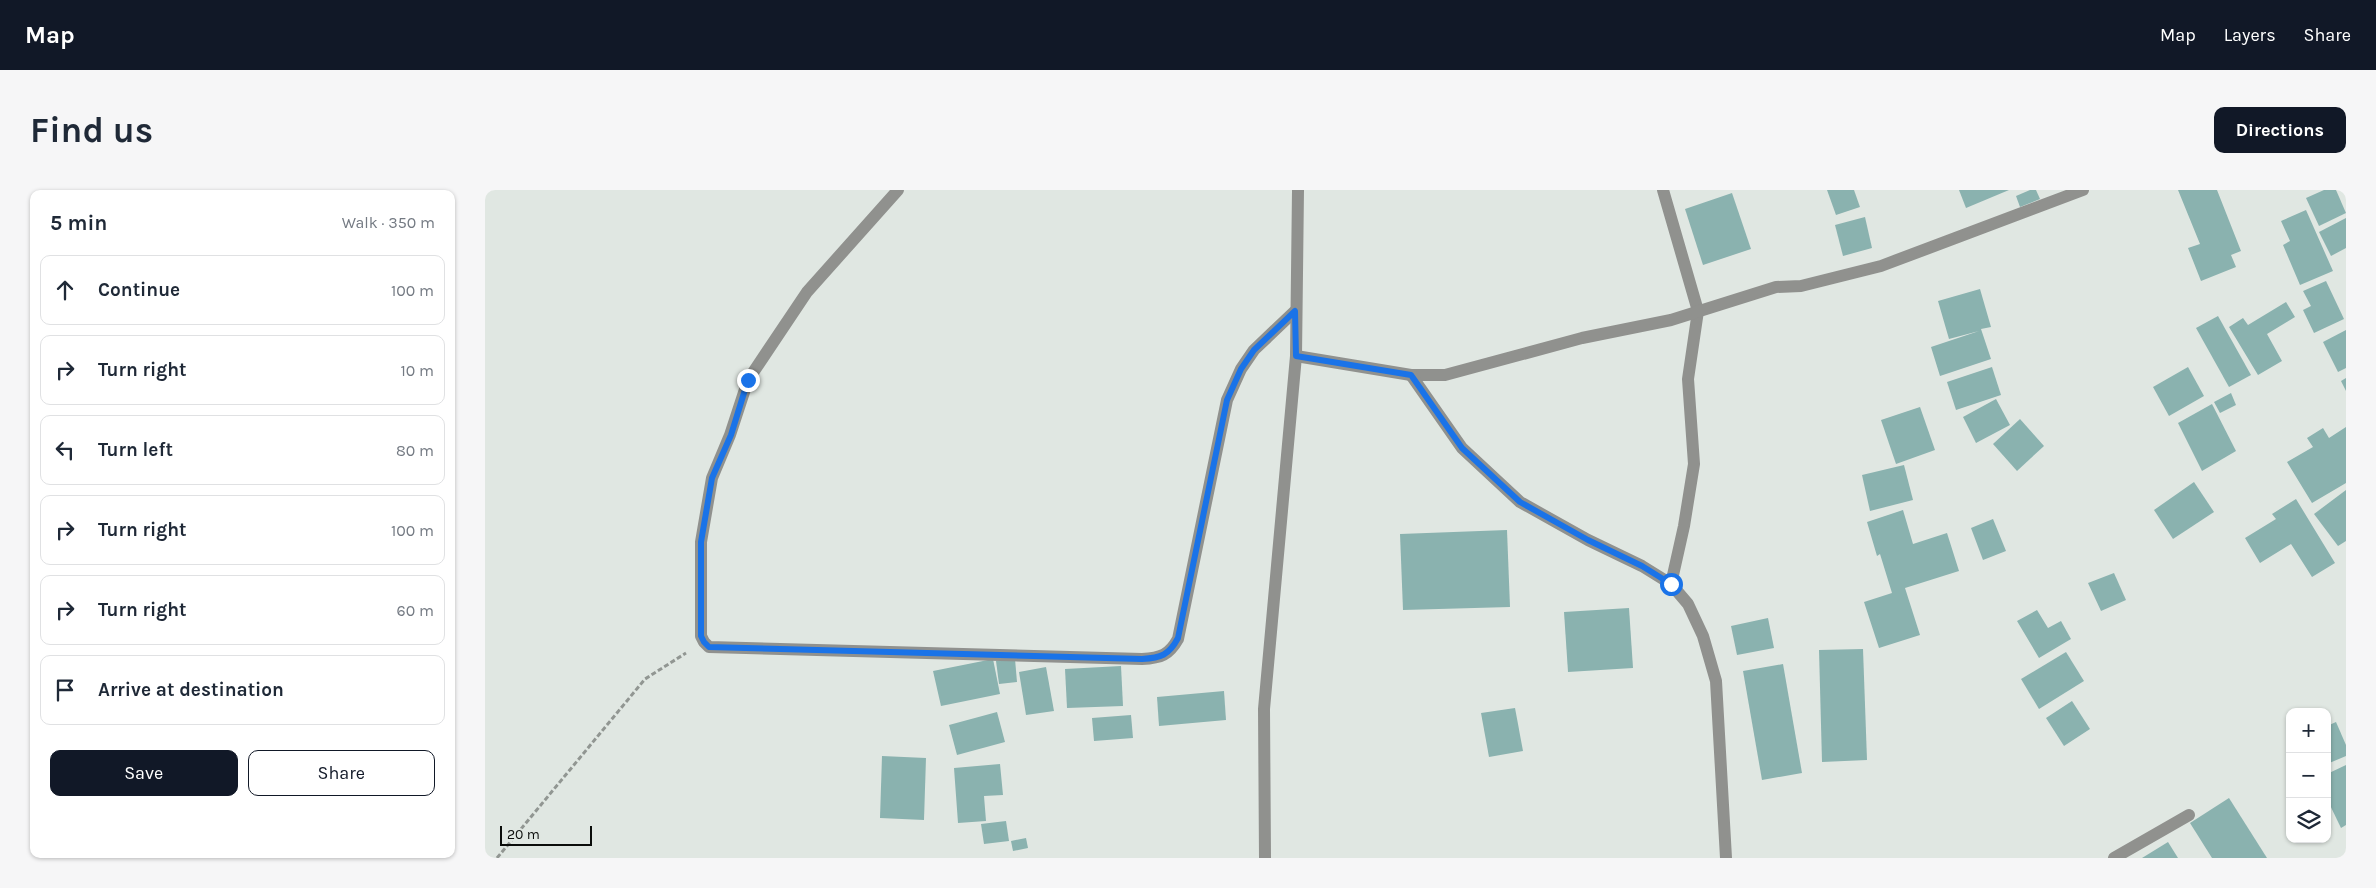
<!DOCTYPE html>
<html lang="en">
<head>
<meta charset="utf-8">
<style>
	body { margin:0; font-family:Karla,sans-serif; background:#f6f6f7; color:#1f2937 }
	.controls { position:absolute; right:15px; bottom:15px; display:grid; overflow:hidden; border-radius:10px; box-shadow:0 1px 4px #0004 }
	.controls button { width:45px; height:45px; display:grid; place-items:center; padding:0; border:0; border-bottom:1px solid #e0e1e3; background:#fff; color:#1f2937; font:25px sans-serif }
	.scale { position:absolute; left:15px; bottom:12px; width:92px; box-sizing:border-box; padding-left:5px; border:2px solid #0b0d0b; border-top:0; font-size:14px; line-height:18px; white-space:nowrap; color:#0b0d0b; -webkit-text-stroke:4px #e0e7e2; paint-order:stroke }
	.stop { position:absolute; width:15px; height:15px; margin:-11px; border:4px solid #1a73e8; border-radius:50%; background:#fff }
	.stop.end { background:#1a73e8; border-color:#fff; box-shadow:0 1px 5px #0008 }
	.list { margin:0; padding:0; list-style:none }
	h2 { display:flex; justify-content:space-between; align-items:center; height:65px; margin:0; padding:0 20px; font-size:21px }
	h2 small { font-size:16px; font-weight:400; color:#747a83 }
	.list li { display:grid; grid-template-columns:32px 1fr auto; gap:15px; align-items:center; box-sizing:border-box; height:70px; margin:0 10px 10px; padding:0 10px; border:1px solid #e0e1e3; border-radius:10px }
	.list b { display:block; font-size:19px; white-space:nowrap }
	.list em { font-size:16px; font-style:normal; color:#747a83 }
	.actions { display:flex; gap:10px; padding:15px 20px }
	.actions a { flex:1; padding:11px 0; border:1px solid #111827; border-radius:10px; text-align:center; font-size:18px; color:#111827 }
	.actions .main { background:#111827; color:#fff }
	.icon { flex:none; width:28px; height:28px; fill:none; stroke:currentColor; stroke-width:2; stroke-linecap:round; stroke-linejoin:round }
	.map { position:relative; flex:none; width:1861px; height:668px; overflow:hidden; border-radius:10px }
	header { display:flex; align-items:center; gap:30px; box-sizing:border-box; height:70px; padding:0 25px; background:#111827; color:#fff }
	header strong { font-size:24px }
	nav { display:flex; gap:28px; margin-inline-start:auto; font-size:18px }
	.intro { display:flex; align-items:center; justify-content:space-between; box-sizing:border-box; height:120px; padding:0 30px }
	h1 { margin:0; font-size:35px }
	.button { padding:12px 22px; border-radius:10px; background:#111827; color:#fff; font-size:18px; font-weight:700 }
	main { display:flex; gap:30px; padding:0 30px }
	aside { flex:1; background:#fff; border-radius:10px; box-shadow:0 1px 4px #0004 }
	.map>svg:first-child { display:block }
	.building { fill:#8ab2af }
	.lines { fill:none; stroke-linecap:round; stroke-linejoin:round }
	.path { stroke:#919692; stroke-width:3; stroke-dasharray:5 2.5; stroke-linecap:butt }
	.minor { stroke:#90918e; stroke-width:12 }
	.tertiary { stroke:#90918e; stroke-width:12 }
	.route { stroke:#1a73e8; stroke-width:6 }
</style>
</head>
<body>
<header>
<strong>Map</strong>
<nav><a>Map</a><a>Layers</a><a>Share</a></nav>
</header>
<div class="intro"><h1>Find us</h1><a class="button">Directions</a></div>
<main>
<aside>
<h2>5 min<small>Walk · 350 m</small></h2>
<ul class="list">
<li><svg class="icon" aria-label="ahead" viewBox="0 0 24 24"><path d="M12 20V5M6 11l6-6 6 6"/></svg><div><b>Continue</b></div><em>100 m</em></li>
<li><svg class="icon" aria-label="right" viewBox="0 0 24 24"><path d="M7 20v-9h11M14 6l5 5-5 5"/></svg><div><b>Turn right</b></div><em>10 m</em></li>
<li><svg class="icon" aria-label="left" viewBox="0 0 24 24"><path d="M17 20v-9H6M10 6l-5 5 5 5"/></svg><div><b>Turn left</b></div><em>80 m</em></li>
<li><svg class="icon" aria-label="right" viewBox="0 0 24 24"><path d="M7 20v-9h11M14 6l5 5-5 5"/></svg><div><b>Turn right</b></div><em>100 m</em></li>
<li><svg class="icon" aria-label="right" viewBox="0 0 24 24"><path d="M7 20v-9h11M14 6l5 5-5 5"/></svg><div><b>Turn right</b></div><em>60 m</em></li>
<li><svg class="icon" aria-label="arrive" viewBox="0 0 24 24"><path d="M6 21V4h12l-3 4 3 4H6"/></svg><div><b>Arrive at destination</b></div></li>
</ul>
<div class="actions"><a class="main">Save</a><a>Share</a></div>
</aside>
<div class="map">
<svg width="1861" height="668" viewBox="0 0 1861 668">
	<rect width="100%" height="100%" fill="#e0e7e2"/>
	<g class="building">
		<path d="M1342 0H1369L1375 17 1351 25Z"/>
		<path d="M1474 0H1524L1481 18Z"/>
		<path d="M1545 0H1551L1555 9 1535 17 1531 6Z"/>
		<path d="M1693 0H1732L1756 61 1746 65 1751 77 1716 91 1703 58 1715 54Z"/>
		<path d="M1839 0H1851L1861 23 1834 36 1821 8Z"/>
		<path d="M1247 3 1266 59 1218 75 1200 19Z"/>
		<path d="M1821 20 1848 81 1815 95 1798 55 1805 51 1796 31Z"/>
		<path d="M1380 27 1387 58 1358 66 1350 35Z"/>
		<path d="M1861 28V58L1846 66 1834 42Z"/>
		<path d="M1841 91 1859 129 1829 143 1818 120 1826 116 1818 101Z"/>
		<path d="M1495 99 1506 137 1496 139 1506 169 1455 186 1446 157 1494 141 1464 149 1453 111Z"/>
		<path d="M1801 112 1810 127 1782 144 1797 171 1773 185 1744 137 1758 128 1763 135Z"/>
		<path d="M1733 126 1766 185 1744 197 1711 138Z"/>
		<path d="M1861 140V178L1853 182 1838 152Z"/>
		<path d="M1507 177 1516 205 1471 220 1462 192Z"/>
		<path d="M1703 177 1719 206 1684 226 1668 197Z"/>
		<path d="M1861 188V201L1856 191Z"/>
		<path d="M1746 203 1751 215 1735 223 1729 212Z"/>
		<path d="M1511 209 1525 235 1491 253 1478 227Z"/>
		<path d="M1727 214 1751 261 1717 281 1693 233Z"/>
		<path d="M1435 217 1450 260 1411 274 1396 230Z"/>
		<path d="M1535 229 1559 256 1532 281 1508 254Z"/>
		<path d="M1861 237V293L1827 313 1802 272 1828 257 1822 248 1838 238 1844 248Z"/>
		<path d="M1419 275 1428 310 1385 321 1377 285Z"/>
		<path d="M1709 292 1729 322 1688 349 1669 320Z"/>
		<path d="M1861 300V351L1853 356 1829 324Z"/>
		<path d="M1811 309 1850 373 1827 387 1806 354 1775 373 1760 348 1791 329 1787 324Z"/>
		<path d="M1418 320 1428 354 1462 343 1474 381 1420 398 1435 445 1394 458 1379 412 1407 403 1395 364 1392 366 1382 332Z"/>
		<path d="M1508 329 1521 361 1498 370 1486 338Z"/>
		<path d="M1022 340 1025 417 918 420 915 344Z"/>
		<path d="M1629 383 1641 410 1616 421 1603 393Z"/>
		<path d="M1144 418 1148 478 1083 482 1079 422Z"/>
		<path d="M1552 420 1563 438 1576 431 1586 449 1554 468 1532 431Z"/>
		<path d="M1283 428 1289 458 1252 465 1246 436Z"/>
		<path d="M1378 459 1382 570 1337 572 1334 460Z"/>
		<path d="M1581 462 1599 491 1554 519 1536 489Z"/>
		<path d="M508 469 515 504 456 516 448 481Z"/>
		<path d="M530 469 532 492 514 494 511 471Z"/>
		<path d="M1298 474 1317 583 1277 590 1258 481Z"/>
		<path d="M636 476 638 516 582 518 580 479Z"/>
		<path d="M561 477 569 521 541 525 534 482Z"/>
		<path d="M739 501 741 530 674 536 672 507Z"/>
		<path d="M1587 511 1605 539 1579 556 1561 528Z"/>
		<path d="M1030 518 1038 561 1004 567 996 523Z"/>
		<path d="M512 522 520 552 472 565 464 535Z"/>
		<path d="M646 525 648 548 609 551 607 528Z"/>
		<path d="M1851 532 1861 555V566L1842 574V536Z"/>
		<path d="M397 566 441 568 439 630 395 628Z"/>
		<path d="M515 574 518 605 499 606 501 631 473 633 469 578Z"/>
		<path d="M1861 575V635L1856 638 1842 609V584Z"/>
		<path d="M1744 608 1782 668H1727L1705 633Z"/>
		<path d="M521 631 524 651 499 654 496 634Z"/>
		<path d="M541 648 543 658 528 661 526 651Z"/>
		<path d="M1683 652 1693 668H1657Z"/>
	</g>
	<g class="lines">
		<path class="path" d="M12 668 160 489 201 463"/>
		<g class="minor">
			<path d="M413 0 322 102 263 190 245 245 227 288 216 352V446L219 452 224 457 657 469C676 468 684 465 693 449L742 210 756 179 769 160 810 121"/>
			<path d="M1178 0 1213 121 1203 189 1209 274 1199 336 1186 394"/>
			<path d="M811 166 926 185H960L1097 148 1186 130 1291 97 1316 96 1396 76 1598 0"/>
			<path d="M926 185 977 258 1035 312 1103 350 1157 376 1186 394 1203 414 1218 446 1231 491 1241 668"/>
			<path d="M1629 668 1704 625"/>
		</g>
		<path class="tertiary" d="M780 668 779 519 811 166 813 0"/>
	</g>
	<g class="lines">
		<path class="route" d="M263 190 246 245 227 288 216 352V446L219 452 224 457 657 469C676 468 684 465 693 448L742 210 756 179 769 160 810 121 811 166 926 185 977 258 1035 312 1103 350 1157 376 1186 394"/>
	</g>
</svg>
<div class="controls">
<button>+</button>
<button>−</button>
<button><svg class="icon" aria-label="layers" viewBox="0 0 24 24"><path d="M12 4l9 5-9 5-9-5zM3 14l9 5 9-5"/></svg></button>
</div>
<div class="scale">20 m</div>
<div class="stop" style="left:1186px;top:394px"></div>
<div class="stop end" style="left:263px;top:190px"></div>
</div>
</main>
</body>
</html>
